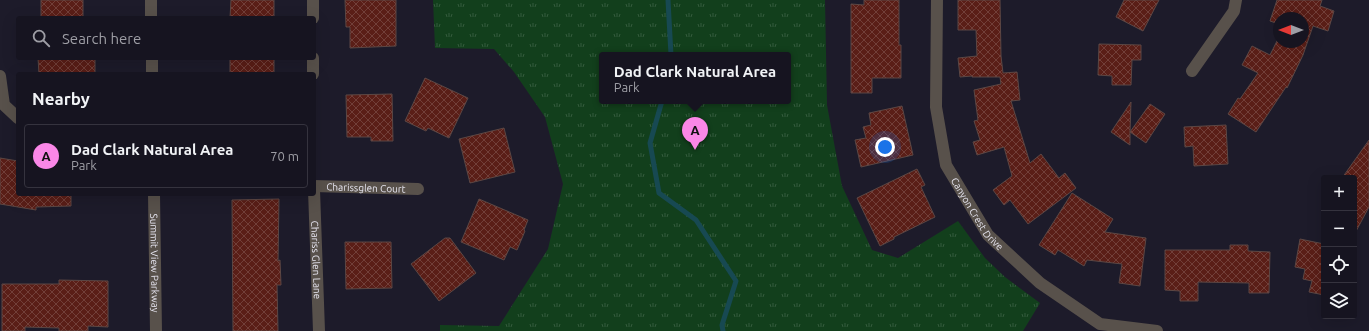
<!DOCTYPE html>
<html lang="en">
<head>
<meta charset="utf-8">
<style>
	body { margin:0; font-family:Ubuntu,sans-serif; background:#23212d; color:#f1f3f6 }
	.controls { position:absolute; right:12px; bottom:12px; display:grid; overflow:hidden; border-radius:4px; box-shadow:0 4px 16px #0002 }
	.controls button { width:36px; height:36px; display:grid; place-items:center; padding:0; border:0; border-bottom:1px solid #35333e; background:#161420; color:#f1f3f6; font:20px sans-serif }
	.compass { position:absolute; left:1273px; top:12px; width:36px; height:36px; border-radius:50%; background:#161420; box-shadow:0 4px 16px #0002; rotate:270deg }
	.you { position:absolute; left:885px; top:147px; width:14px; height:14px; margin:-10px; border:3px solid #fff; border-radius:50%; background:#1a73e8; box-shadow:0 0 0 6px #1a73e833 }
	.badge { display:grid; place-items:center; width:26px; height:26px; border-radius:50%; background:#fa87e7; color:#111; font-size:13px; font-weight:700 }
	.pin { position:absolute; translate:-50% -33px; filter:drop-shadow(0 1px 2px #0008) }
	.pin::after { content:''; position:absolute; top:21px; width:14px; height:12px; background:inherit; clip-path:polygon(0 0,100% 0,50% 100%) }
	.popup { position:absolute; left:599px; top:52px; width:192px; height:52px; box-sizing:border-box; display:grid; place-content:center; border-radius:4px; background:#161420; filter:drop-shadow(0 1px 3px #0005); font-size:13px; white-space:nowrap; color:#9e9ea5 }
	.popup b { font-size:15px; color:#f1f3f6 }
	.popup::after { content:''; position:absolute; left:50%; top:100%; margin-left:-8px; border:8px solid transparent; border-top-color:#161420 }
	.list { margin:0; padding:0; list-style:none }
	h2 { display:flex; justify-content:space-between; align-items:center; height:52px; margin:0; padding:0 16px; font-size:17px }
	h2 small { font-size:13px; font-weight:400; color:#9e9ea5 }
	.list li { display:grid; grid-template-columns:26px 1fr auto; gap:12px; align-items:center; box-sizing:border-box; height:64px; margin:0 8px 8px; padding:0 8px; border:1px solid #35333e; border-radius:4px }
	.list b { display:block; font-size:15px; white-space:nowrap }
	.list p { margin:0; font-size:13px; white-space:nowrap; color:#9e9ea5 }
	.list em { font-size:13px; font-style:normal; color:#9e9ea5 }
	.icon { flex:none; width:22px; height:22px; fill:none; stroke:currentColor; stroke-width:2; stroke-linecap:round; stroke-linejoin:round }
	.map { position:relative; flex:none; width:1369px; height:331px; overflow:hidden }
	.search { position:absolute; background:#161420; box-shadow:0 4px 16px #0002; left:16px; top:16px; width:300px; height:44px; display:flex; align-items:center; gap:10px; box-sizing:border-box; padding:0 14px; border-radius:4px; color:#9e9ea5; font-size:15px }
	.panel { position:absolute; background:#161420; box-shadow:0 4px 16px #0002; left:16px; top:72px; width:300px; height:124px; border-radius:4px }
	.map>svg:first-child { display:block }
	.grass { fill:url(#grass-tufts); fill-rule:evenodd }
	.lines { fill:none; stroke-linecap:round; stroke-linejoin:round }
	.stream { stroke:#174952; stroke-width:5 }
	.building { fill:url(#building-cross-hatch); stroke:#5c4744 }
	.minor { stroke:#58514b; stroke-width:12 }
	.labels { text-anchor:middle; stroke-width:3.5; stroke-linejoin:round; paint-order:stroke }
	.street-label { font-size:10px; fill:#e8e7f2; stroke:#08070d }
</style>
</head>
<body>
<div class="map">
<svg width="1369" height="331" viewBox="0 0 1369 331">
	<defs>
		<pattern id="grass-tufts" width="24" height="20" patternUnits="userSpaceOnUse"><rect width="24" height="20" fill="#123f1c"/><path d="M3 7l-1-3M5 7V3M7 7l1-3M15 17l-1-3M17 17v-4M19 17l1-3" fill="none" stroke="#345b3d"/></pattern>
		<pattern id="building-cross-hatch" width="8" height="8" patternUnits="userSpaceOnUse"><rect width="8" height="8" fill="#5a1e17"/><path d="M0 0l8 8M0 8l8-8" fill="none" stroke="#723f39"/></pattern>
	</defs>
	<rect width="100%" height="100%" fill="#1d1b2a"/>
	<path class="grass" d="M433 0H825L827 105 842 186 872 250 898 258 958 221 985 258 1005 277 1040 303 1023 331H440V325L499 326 548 249 563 184 545 117 514 72 494 49 435 48ZM602 55H788V101H602Z"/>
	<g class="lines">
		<g class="stream">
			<path d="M668 0 671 55"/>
			<path d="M662 101 650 143 659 193 696 220 736 281 722 325 723 331"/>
		</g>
	</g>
	<g class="building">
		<rect x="41" y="0" width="42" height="18"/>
		<path d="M231 0H274V18H230Z"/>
		<path d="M345 0H396V46L350 48V27H346Z"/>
		<path d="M864 0H899V45H901V78H872V93H851V4L864 5Z"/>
		<path d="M958 0H1000L1001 56 1003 73 1017 72 1020 100 1011 101 1030 163 1041 154 1059 178 1065 173 1076 188 1028 224 1010 200 1004 205 993 190 1012 176 1004 147 977 155 973 142 980 140 974 121 978 120 974 90 1001 84 1000 77H972V76L960 77 958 58 977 56 976 30H958Z"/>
		<path d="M1124 0H1159L1143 31 1116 17Z"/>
		<path d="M1277 0H1322L1320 6 1334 11 1328 31 1313 26 1303 55 1287 88 1286 87 1256 132 1228 114 1238 98 1240 99 1258 73 1242 65 1252 46 1270 55 1279 37V42H1303V18H1279V24L1270 21Z"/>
		<path d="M1099 44 1141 45V60H1132L1131 85H1112V76L1098 75Z"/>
		<path d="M38 58H95V74H39Z"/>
		<rect x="230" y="58" width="44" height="16"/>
		<path d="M425 78 468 98 449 138 428 128 426 131 405 121Z"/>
		<path d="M392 94 393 141H371V137H347L346 95Z"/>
		<path d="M1131 102 1130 132 1150 104 1165 114 1146 143 1130 132V145L1111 132Z"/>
		<path d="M902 106 913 155 861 167 855 140 866 138 863 127 871 125 869 113Z"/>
		<path d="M1226 125 1228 164 1194 166 1193 146 1185 147 1184 127Z"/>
		<path d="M504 128 515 172 470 183 459 139Z"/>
		<path d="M1369 140V207L1354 235V178H1342Z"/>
		<path d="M0 158 18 161V194H71V206L36 207V210L0 204Z"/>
		<path d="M917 169 925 185 921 187 935 217 894 237V239L880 246 857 198Z"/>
		<path d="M1072 193 1113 219 1105 232 1146 238 1140 286 1119 283 1122 264 1087 260 1084 266 1058 250 1055 255 1039 245Z"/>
		<path d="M279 199 278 261 280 260 281 285H277L278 331H233L232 200Z"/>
		<path d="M479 199 528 220 524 230 525 231 517 250 510 247 504 260 461 242Z"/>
		<path d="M445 238H450L476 273 439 301 411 264Z"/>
		<path d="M1300 239 1324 244V295L1309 292 1312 281 1303 279 1305 269 1295 267Z"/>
		<path d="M345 242H391L392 288 346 289Z"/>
		<path d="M1230 245H1248V251L1270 252 1269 293H1249V283L1198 282V301H1180V291L1165 290V250H1230Z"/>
		<path d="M59 280 108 281V327L88 326V331H59V328L25 327V331H2V284H59Z"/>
	</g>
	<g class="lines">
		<g class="minor">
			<path d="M151 0V18"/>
			<path d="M313 0V18"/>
			<path id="s1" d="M937 0 936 107 946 165 988 235 1040 283 1100 324 1157 331"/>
			<path d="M152 58V74"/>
			<path d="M313 58V74"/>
			<path d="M1192 71 1234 11 1236 0"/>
			<path d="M0 76 4 105 18 118"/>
			<path id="s2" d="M314 186 418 189"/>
			<path id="s3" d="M314 190 319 331"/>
			<path id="s4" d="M154 194 156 331"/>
		</g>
	</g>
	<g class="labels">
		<g class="street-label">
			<text dy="4" stroke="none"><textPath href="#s2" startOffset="52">Charissglen Court</textPath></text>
			<text dy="4" stroke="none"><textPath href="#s1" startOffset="224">Canyon Crest Drive</textPath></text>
			<text dy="4" stroke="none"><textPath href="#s3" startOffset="70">Chariss Glen Lane</textPath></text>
			<text dy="4" stroke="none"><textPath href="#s4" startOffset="69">Summit View Parkway</textPath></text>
		</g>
	</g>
</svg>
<div class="controls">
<button>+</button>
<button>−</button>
<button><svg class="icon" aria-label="locate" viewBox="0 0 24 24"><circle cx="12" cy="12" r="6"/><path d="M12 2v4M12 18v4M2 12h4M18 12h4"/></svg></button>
<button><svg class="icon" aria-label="layers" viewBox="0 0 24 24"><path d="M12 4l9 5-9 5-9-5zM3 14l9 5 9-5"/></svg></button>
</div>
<svg class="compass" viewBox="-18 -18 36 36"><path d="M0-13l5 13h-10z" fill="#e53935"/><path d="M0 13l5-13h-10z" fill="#9e9ea5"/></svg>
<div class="you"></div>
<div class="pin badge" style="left:695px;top:150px">A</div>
<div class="popup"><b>Dad Clark Natural Area</b>Park</div>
<div class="search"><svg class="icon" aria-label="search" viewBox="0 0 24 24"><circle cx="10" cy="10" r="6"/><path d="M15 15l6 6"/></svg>Search here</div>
<section class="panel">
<h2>Nearby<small></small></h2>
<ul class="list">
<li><span class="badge">A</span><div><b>Dad Clark Natural Area</b><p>Park</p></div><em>70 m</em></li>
</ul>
</section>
</div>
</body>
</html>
